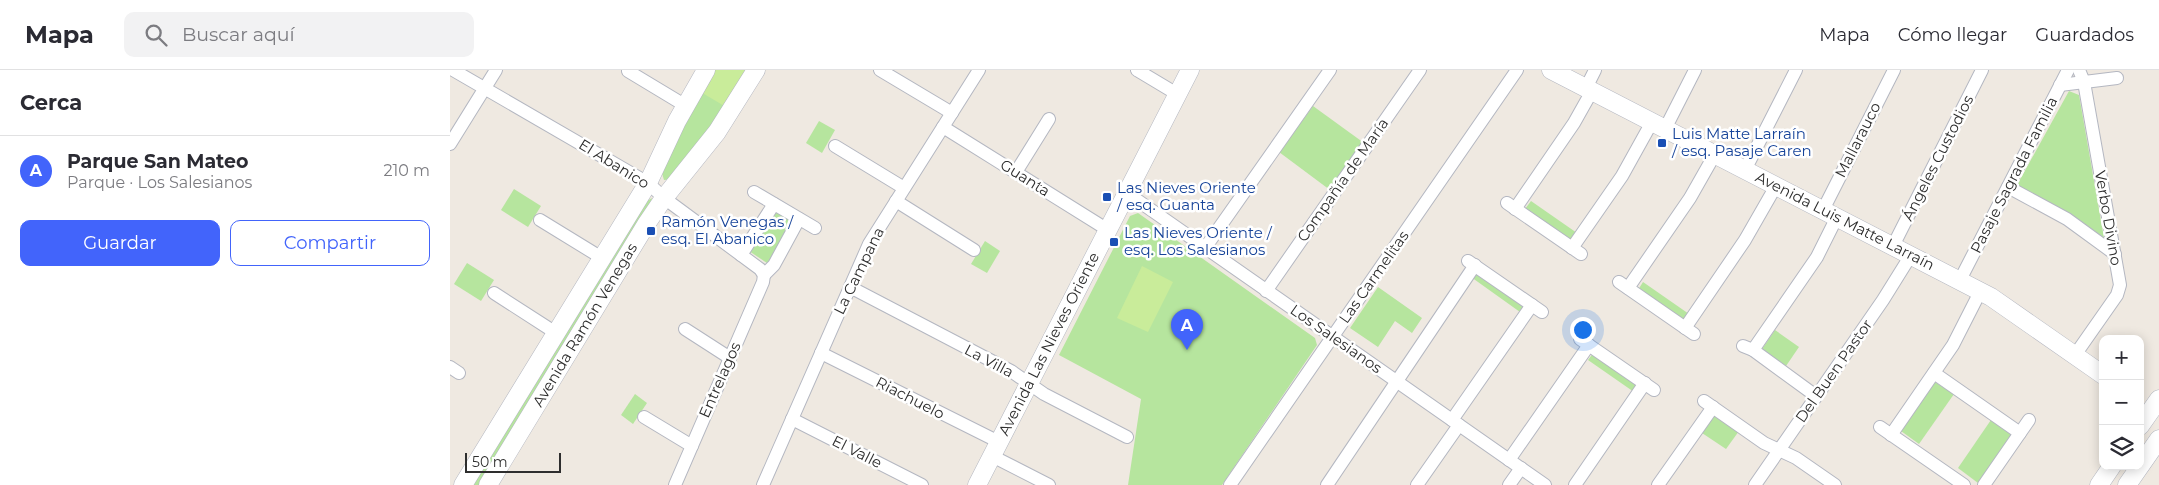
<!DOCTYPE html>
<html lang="es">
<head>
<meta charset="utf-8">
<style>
	body { margin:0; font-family:Montserrat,sans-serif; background:#f2f2f3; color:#2b2b33 }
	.controls { position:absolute; right:15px; bottom:15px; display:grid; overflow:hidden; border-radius:10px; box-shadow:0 2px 12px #0003 }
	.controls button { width:45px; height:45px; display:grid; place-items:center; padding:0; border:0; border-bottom:1px solid #e1e1e2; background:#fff; color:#2b2b33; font:25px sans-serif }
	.scale { position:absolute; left:15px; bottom:12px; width:96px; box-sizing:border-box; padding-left:5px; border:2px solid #2e2e2e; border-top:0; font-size:14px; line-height:18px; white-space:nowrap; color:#2e2e2e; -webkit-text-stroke:4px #fff; paint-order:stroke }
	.you { position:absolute; left:1132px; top:259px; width:18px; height:18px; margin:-12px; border:4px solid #fff; border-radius:50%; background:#1a73e8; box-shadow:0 0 0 8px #1a73e833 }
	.badge { display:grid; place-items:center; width:32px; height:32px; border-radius:50%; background:#4264fb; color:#fff; font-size:16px; font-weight:700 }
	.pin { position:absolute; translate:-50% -41px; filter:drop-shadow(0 1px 2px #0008) }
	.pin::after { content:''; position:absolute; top:26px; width:18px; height:15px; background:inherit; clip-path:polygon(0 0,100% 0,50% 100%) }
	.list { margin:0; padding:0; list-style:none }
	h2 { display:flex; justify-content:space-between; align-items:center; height:65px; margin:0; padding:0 20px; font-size:21px }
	h2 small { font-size:16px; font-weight:400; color:#7c7c81 }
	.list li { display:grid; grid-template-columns:32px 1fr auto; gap:15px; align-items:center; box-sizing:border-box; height:70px; padding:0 20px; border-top:1px solid #e1e1e2 }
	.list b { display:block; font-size:19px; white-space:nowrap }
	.list p { margin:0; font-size:16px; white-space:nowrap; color:#7c7c81 }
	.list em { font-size:16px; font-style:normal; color:#7c7c81 }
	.actions { display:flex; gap:10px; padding:15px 20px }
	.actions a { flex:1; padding:11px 0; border:1px solid #4264fb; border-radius:10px; text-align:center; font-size:18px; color:#4264fb }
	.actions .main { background:#4264fb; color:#fff }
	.icon { flex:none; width:28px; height:28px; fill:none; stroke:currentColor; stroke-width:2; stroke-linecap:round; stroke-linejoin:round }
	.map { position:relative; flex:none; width:1709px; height:415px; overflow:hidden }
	header { display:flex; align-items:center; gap:30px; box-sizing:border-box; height:70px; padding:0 25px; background:#fff; border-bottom:1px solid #e1e1e2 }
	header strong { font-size:24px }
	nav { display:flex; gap:28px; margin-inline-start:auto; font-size:18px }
	.search { width:350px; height:45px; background:#f2f2f3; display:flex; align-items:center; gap:12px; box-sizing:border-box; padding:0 18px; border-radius:10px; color:#7c7c81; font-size:19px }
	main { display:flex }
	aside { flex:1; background:#fff }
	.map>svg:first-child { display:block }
	.green { fill:#b6e59e }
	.pitch { fill:#c9ec9a }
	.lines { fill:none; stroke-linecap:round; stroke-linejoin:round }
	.street-casing { stroke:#b4b7c1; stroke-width:14 }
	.secondary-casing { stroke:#b4b7c1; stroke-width:19 }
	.street { stroke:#fff; stroke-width:12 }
	.secondary { stroke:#fff; stroke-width:18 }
	.transit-dot { fill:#1a4fb4; stroke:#fff; stroke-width:2 }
	.labels { text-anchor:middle; stroke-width:5; stroke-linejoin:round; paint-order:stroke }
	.transit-label { font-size:15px; fill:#164399; stroke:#fff; text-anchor:start }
	.street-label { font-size:15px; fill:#2e2e2e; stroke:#fff }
</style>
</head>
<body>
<header>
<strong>Mapa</strong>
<div class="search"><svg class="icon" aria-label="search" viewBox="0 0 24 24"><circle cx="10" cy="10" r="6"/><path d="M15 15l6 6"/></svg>Buscar aquí</div>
<nav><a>Mapa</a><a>Cómo llegar</a><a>Guardados</a></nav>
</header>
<main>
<aside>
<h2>Cerca<small></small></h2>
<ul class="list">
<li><span class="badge">A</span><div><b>Parque San Mateo</b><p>Parque · Los Salesianos</p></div><em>210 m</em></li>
</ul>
<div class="actions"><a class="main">Guardar</a><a>Compartir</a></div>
</aside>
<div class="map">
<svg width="1709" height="415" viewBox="0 0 1709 415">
	<rect width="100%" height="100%" fill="#efe9e1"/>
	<g class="green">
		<path d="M260 0H302L224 109 214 110 211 100Z"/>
		<path d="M1619 21 1629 25 1654 168 1621 144 1567 115Z"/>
		<path d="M863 36 914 73 880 120 829 82Z"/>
		<path d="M369 51 385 60 372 83 356 73Z"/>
		<path d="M64 119 91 136 78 157 51 140Z"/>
		<path d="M202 128 200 135 30 415H22L197 131Z"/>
		<path d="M1081 131 1127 163 1122 171 1075 139Z"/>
		<path d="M325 140 342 152 324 186 317 193 299 181Z"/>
		<path d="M688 143 865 268 867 275 772 415H678L691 329 609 285 680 146Z"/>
		<path d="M535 171 550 181 537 203 521 194Z"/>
		<path d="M17 193 44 210 31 231 4 214Z"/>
		<path d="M1026 199 1075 234 1070 242 1021 207Z"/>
		<path d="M1193 212 1239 244 1234 252 1188 220Z"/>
		<path d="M928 217 972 248 962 263 945 251 928 277 900 258Z"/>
		<path d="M1325 260 1349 277 1336 296 1312 279Z"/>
		<path d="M1144 282 1190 314 1184 322 1138 290Z"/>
		<path d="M1485 312 1504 324 1469 374 1451 361Z"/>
		<path d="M185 324 197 333 183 354 171 345Z"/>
		<path d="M1265 344 1289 361 1276 379 1252 363Z"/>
		<path d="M1543 347 1565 362 1528 413 1508 398Z"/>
	</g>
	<g class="pitch">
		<path d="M261 0H298L276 37 249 21Z"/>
		<path d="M692 196 723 212 698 262 667 248Z"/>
	</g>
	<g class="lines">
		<defs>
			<g id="street">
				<path d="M3 0 198 113 214 128 310 199 314 205"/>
				<path d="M430 0 502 43"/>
				<path d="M687 0 727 24"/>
				<path d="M178 1 236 36"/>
				<path d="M1610 15 1667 8"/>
				<path d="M1136 18 1145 0"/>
				<path d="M493 57 658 160"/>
				<path d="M1215 59 1245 0"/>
				<path d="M0 74 46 0"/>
				<path d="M385 76 454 118"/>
				<path d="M1295 100 1346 0"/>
				<path d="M566 102 599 49"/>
				<path d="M1558 117 1617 149 1665 184"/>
				<path d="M304 122 365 158"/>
				<path d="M677 123 1095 415"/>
				<path d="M446 131 524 180"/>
				<path d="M1057 133 1131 184"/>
				<path d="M1065 139 1124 53 1142 21"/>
				<path d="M1373 140 1444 0"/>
				<path d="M90 150 152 188"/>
				<path d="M1443 176 1532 0"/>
				<path d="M755 178 880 0"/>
				<path d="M1122 178 1172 106 1202 52"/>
				<path d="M291 185 324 134"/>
				<path d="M1018 191 1092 242"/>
				<path d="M314 205 324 195 349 149"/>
				<path d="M1510 210 1618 0"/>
				<path d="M1169 212 1244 264"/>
				<path d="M400 217 561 301 594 324 677 367"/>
				<path d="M1178 218 1240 128 1265 84"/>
				<path d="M816 221 970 0"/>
				<path d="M44 223 106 263"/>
				<path d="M1235 258 1295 170 1326 116"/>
				<path d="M235 259 280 288"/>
				<path d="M1130 269 1204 320"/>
				<path d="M1293 276 1303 280 1366 326"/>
				<path d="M1303 280 1367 187 1387 147"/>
				<path d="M371 283 549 372"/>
				<path d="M1625 285 1667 225 1670 215 1634 12 1629 0"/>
				<path d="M0 297 9 303"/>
				<path d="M1484 303 1570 363"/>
				<path d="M1254 331 1314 373 1346 388 1385 415"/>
				<path d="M194 347 242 376"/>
				<path d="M342 349 472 415"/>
				<path d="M1002 350 1082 235"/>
				<path d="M1430 357 1514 415"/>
				<path d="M1441 365 1503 275 1530 222"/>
				<path d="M542 386 599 415"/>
				<path d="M1059 390 1139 275"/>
				<path d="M225 415 313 212 314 205"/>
				<path d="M313 415 419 174 529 0"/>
				<path d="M780 415 1067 0"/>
				<path d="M877 415 1025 195"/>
				<path d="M967 415 1009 355"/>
				<path d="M1059 415 1071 398"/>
				<path d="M1125 415 1195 313"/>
				<path d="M1208 415 1263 337"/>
				<path d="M1305 415 1433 230 1461 185"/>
				<path d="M1534 415 1579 350"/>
			</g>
			<g id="secondary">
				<path d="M1101 0 1541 227 1653 305"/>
				<path d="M1690 356 1709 329"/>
				<path d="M13 415 198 113 227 51 256 0"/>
				<path d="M38 415 197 153 214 128 267 62 306 0"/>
				<path d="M527 415 740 0"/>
				<path d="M1649 415 1662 396"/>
				<path d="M1677 415 1709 369"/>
			</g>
		</defs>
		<use href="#street" class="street-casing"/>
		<use href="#secondary" class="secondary-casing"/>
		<use href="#street" class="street"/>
		<use href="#secondary" class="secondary"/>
	</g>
	<g class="transit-dot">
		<rect x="1207" y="68" width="10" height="10" rx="2.5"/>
		<rect x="652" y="122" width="10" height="10" rx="2.5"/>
		<rect x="196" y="156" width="10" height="10" rx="2.5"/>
		<rect x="659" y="167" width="10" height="10" rx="2.5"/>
	</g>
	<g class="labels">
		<g class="transit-label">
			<text x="1222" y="69">Luis Matte Larraín<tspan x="1222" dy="17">/ esq. Pasaje Caren</tspan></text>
			<text x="667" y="123">Las Nieves Oriente<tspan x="667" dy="17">/ esq. Guanta</tspan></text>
			<text x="211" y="157">Ramón Venegas /<tspan x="211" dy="17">esq. El Abanico</tspan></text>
			<text x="674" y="168">Las Nieves Oriente /<tspan x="674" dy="17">esq. Los Salesianos</tspan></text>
		</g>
		<g class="street-label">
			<text transform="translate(1408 70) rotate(-63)" y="5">Mallarauco</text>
			<text transform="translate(1488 88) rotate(-63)" y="5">Ángeles Custodios</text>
			<text transform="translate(164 94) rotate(32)" y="5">El Abanico</text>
			<text transform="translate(1564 105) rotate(-63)" y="5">Pasaje Sagrada Familia</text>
			<text transform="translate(575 108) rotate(32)" y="5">Guanta</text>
			<text transform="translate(893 110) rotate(-55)" y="5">Compañía de María</text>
			<text transform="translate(1658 148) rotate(80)" y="5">Verbo Divino</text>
			<text transform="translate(1395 151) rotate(27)" y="5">Avenida Luis Matte Larraín</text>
			<text transform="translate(409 201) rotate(-64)" y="5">La Campana</text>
			<text transform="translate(924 207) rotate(-55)" y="5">Las Carmelitas</text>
			<text transform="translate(135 255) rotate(-59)" y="5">Avenida Ramón Venegas</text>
			<text transform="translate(886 269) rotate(35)" y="5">Los Salesianos</text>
			<text transform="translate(599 274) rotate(-63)" y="5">Avenida Las Nieves Oriente</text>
			<text transform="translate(539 291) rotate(28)" y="5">La Villa</text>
			<text transform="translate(1384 301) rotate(-55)" y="5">Del Buen Pastor</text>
			<text transform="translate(270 310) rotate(-66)" y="5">Entrelagos</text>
			<text transform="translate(460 328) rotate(27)" y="5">Riachuelo</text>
			<text transform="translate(407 382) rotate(27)" y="5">El Valle</text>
		</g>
	</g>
</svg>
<div class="controls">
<button>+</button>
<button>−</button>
<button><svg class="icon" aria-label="layers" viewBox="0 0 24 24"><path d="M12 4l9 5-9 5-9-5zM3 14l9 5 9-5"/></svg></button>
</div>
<div class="scale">50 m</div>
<div class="you"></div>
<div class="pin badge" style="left:737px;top:280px">A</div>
</div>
</main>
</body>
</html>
